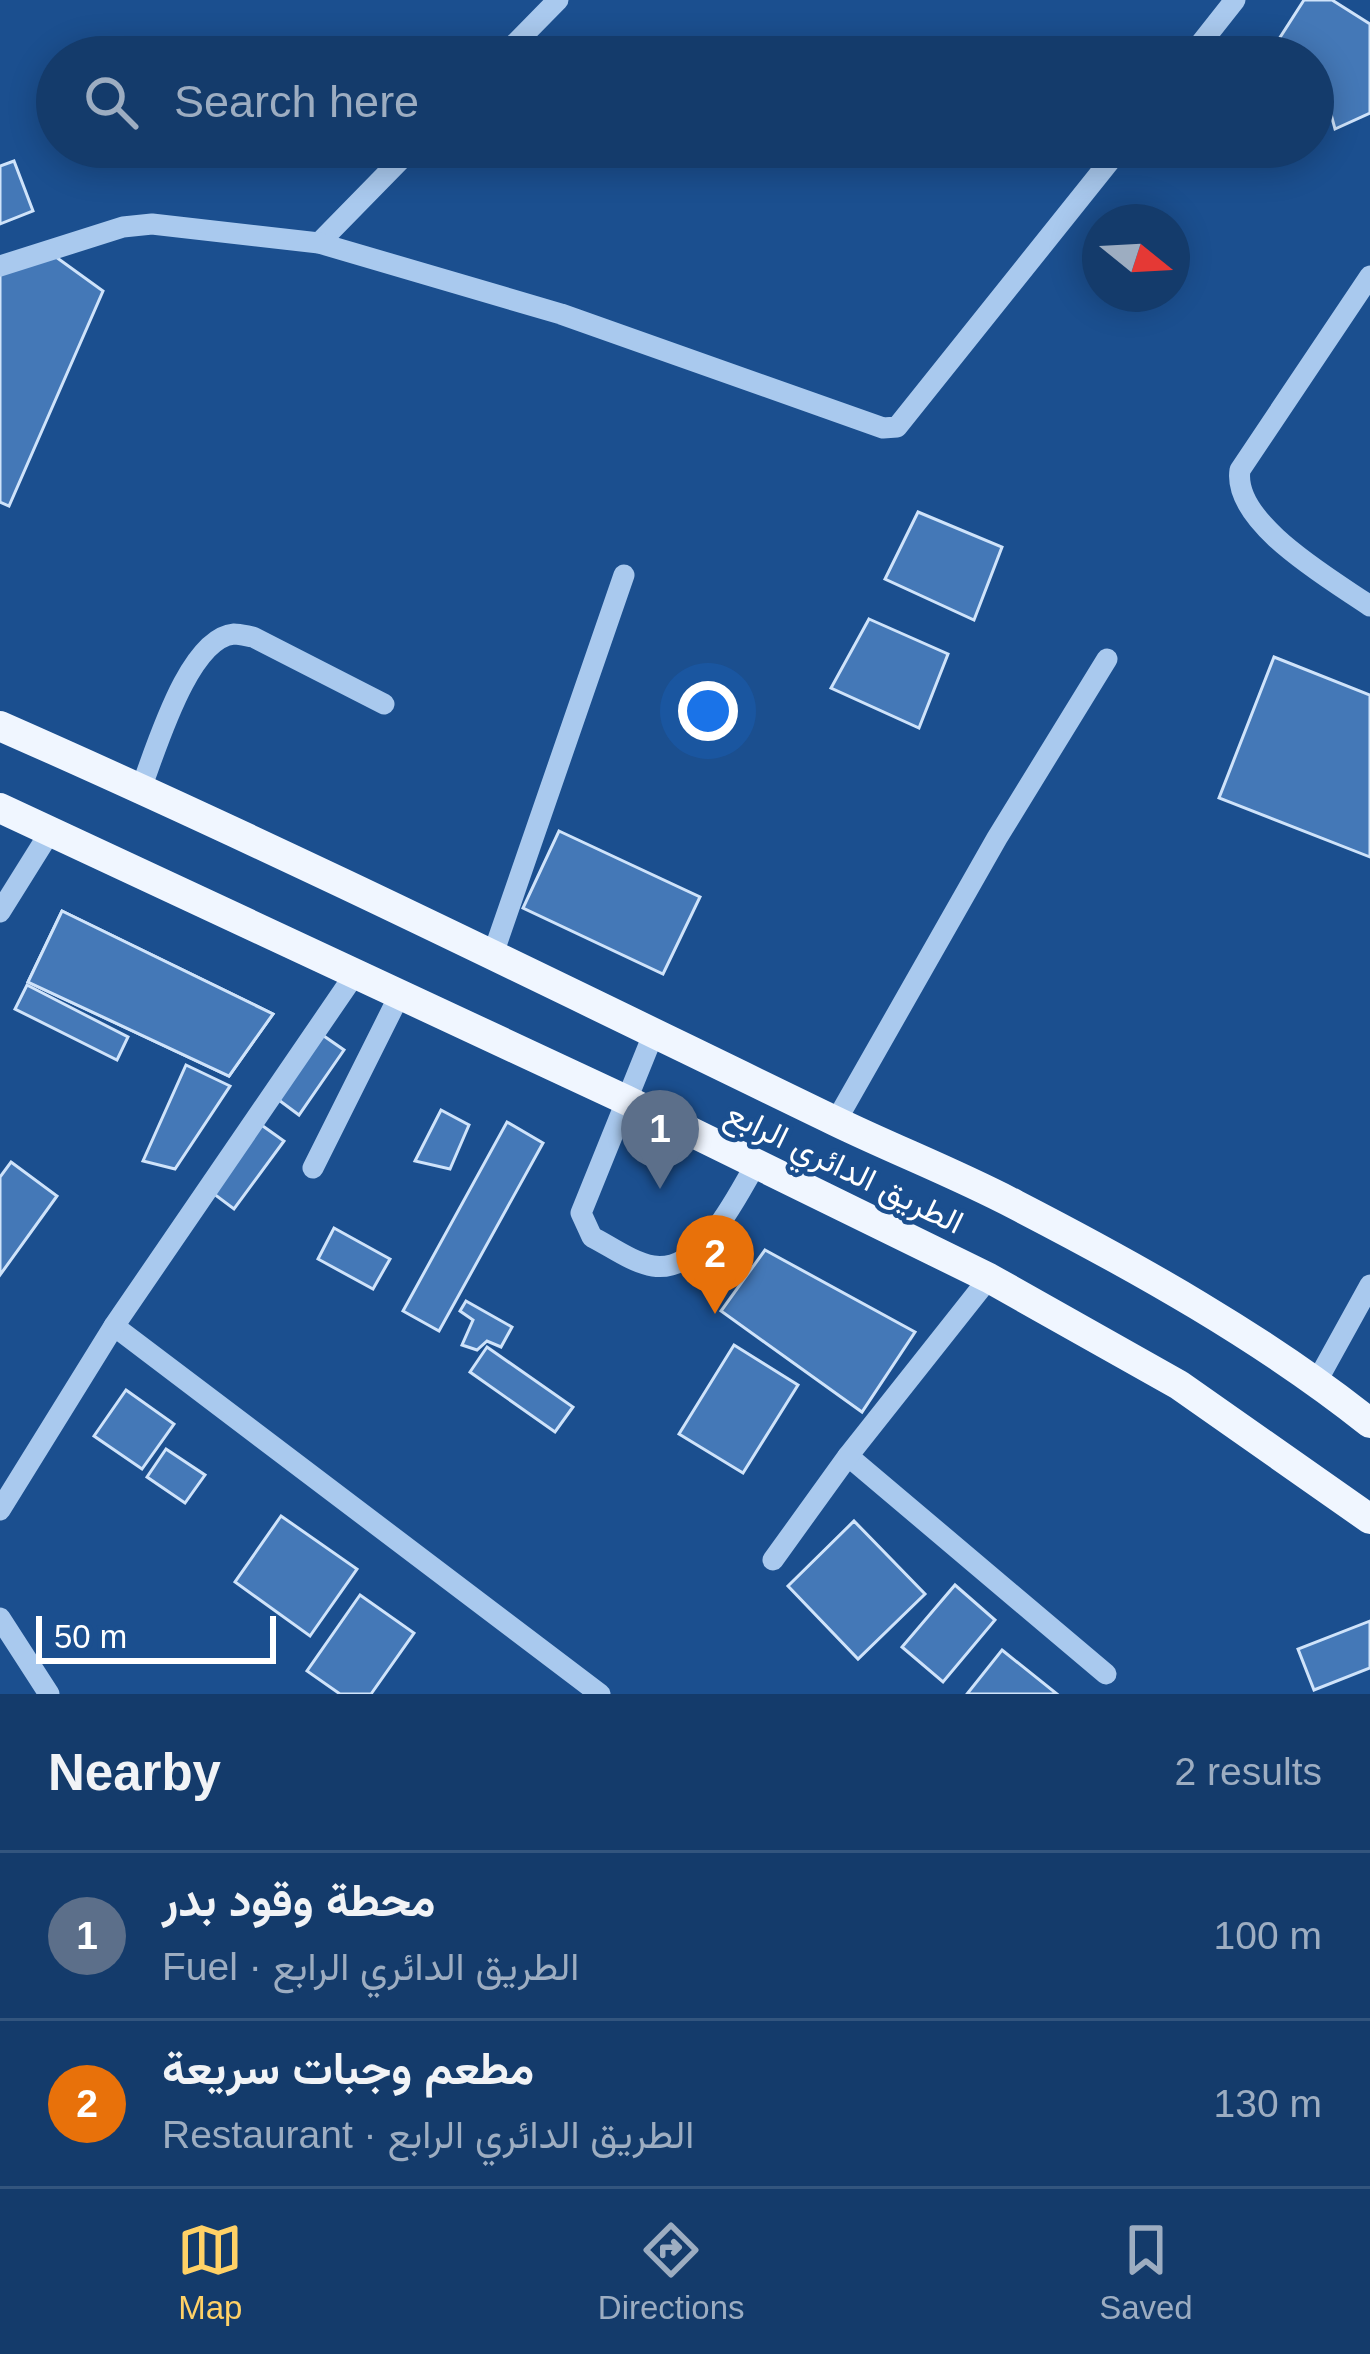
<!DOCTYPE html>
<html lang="en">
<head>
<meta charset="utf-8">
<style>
	body { margin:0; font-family:Helvetica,Vazirmatn,sans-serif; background:#214673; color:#f1f3f6 }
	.compass { position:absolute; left:1082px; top:204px; width:108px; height:108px; border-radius:50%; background:#143b6b; box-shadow:0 6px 30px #0003; rotate:108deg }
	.scale { position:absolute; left:36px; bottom:30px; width:240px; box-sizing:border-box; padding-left:12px; border:6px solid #fff; border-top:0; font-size:33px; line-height:42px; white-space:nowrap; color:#fff; -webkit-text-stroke:9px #1b4f8f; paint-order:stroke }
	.you { position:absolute; left:708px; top:711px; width:42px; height:42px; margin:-30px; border:9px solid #fff; border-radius:50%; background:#1a73e8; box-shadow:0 0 0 18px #1a73e833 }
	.badge { display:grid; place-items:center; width:78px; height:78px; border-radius:50%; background:#ffd166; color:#fff; font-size:39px; font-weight:700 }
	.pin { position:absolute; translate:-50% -99px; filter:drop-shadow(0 3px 6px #0008) }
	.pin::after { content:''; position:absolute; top:63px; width:42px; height:36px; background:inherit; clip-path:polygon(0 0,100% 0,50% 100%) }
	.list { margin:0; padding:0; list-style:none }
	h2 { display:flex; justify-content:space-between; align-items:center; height:156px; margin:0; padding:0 48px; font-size:51px }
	h2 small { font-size:39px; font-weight:400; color:#9dadc1 }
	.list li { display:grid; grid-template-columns:78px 1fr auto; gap:36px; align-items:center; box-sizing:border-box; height:168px; padding:0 48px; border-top:3px solid #33557e }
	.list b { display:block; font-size:45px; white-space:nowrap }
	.list p { margin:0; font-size:39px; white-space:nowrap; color:#9dadc1 }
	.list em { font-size:39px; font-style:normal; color:#9dadc1 }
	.icon { flex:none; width:66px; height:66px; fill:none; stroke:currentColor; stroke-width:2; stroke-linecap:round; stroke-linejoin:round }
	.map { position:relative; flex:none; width:1370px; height:1694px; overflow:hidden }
	.search { position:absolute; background:#143b6b; box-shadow:0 6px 30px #0003; left:36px; right:36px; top:36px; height:132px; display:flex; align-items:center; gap:30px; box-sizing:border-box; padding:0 42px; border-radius:66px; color:#9dadc1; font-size:45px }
	.sheet { height:492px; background:#143b6b }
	nav { display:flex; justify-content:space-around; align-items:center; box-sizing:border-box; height:168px; border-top:3px solid #33557e; background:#143b6b; font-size:33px; color:#9dadc1 }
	nav a { display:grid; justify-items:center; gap:6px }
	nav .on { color:#ffd166 }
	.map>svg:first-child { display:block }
	.building { fill:#4478b7; stroke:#cfe3fa; stroke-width:3 }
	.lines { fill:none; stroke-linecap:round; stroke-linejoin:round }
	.minor { stroke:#a9c9ee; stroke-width:21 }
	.major { stroke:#f0f6ff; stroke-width:30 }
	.labels { text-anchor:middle; stroke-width:9; stroke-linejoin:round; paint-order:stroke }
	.street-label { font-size:33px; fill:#fff; stroke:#1b4f8f }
</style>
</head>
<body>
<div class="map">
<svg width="1370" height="1694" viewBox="0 0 1370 1694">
	<rect width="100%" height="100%" fill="#1b4f8f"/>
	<g class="building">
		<path d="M1304 0H1332L1370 24V113L1335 129 1328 103 1313 104V57H1242L1240 53 1252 46 1277 42Z"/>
		<path d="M14 161 33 211 0 224V166Z"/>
		<path d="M49 252 103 291 9 506 0 502V265Z"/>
		<path d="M918 512 1002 547 974 620 885 579Z"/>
		<path d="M869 619 948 654 919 728 831 688Z"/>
		<path d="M1274 657 1370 695V857L1219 798Z"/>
		<path d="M559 831 700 897 663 974 523 908Z"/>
		<path d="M62 911 273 1014 229 1076 28 982Z"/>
		<path d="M62 911 273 1014 229 1076 28 982Z"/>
		<path d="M27 985 128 1037 117 1060 15 1009Z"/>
		<path d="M321 1034 344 1050 299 1115 276 1098Z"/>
		<path d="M186 1065 230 1086 175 1169 143 1161Z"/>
		<path d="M441 1110 469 1125 450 1169 415 1161Z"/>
		<path d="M507 1122 543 1143 439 1331 403 1311Z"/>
		<path d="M260 1124 284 1141 234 1209 210 1191Z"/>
		<path d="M11 1162 57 1196 0 1275V1177Z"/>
		<path d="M334 1228 390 1259 373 1289 318 1259Z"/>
		<path d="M765 1250 915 1332 862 1412 721 1311Z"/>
		<path d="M466 1301 512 1327 501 1347 487 1341 477 1350 462 1345 473 1320 460 1311Z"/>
		<path d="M734 1345 798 1385 743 1473 679 1434Z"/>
		<path d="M487 1347 573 1407 555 1432 470 1372Z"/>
		<path d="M126 1390 174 1424 142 1469 94 1436Z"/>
		<path d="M166 1449 205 1475 185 1503 147 1477Z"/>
		<path d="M281 1516 357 1569 310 1636 235 1582Z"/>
		<path d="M854 1521 925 1594 858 1659 788 1586Z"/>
		<path d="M955 1585 995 1620 943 1682 902 1647Z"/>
		<path d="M360 1595 414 1633 371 1694H340L307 1671Z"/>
		<path d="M1370 1621V1668L1314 1690 1298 1649Z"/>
		<path d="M1002 1650 1057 1694H967Z"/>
	</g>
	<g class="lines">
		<g class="minor">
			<path d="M502 57 558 0"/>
			<path d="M1190 57 1235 0"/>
			<path d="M319 243 413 147"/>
			<path d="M0 266 123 227 152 224 319 243 561 314 883 428 897 427 1121 147"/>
			<path d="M1370 276 1240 470C1232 523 1331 579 1370 606"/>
			<path d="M141 788C156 750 188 638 234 634 240 634 247 636 253 637L384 704"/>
			<path d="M0 912 50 832"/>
			<path d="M493 954 624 575"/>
			<path d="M655 1030 581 1213 592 1237C610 1246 633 1263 653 1266 701 1274 736 1197 756 1164"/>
			<path d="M836 1121 997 838 1107 659"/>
			<path d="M313 1168 399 996"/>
			<path d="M114 1326 600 1694"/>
			<path d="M1317 1381 1370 1285"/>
			<path d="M848 1456 1106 1674"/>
			<path d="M0 1510 114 1326 355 974"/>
			<path d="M773 1560 848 1456 989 1278"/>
			<path d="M0 1618 49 1694"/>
		</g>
		<g class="major">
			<path d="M0 726C282 850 558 987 835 1121 895 1150 957 1174 1016 1205 1138 1268 1263 1338 1370 1423"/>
			<path d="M0 808 626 1100 989 1278 1179 1385 1370 1519"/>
		</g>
	</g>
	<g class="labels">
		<g class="street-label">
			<text transform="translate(845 1167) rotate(26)" y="12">الطريق الدائري الرابع</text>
		</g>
	</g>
</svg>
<svg class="compass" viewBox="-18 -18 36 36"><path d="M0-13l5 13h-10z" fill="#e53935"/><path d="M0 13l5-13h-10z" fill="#9dadc1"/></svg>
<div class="scale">50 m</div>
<div class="you"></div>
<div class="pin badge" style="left:660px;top:1189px;background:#5c6f8a">1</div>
<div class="pin badge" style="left:715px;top:1314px;background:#e8710a">2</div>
<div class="search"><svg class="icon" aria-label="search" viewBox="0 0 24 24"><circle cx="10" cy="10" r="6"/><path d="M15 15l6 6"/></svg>Search here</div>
</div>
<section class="sheet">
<h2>Nearby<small>2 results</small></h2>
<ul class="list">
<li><span class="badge" style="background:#5c6f8a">1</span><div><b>محطة وقود بدر</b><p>Fuel · الطريق الدائري الرابع</p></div><em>100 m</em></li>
<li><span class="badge" style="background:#e8710a">2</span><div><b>مطعم وجبات سريعة</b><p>Restaurant · الطريق الدائري الرابع</p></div><em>130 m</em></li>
</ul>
</section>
<nav>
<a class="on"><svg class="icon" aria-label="map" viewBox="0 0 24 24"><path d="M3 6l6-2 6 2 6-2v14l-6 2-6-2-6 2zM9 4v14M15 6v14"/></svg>Map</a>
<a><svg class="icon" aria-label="directions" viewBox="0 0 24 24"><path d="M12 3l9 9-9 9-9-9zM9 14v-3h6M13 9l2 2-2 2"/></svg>Directions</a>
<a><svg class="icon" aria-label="saved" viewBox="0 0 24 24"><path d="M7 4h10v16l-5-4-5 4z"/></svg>Saved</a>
</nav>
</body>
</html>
